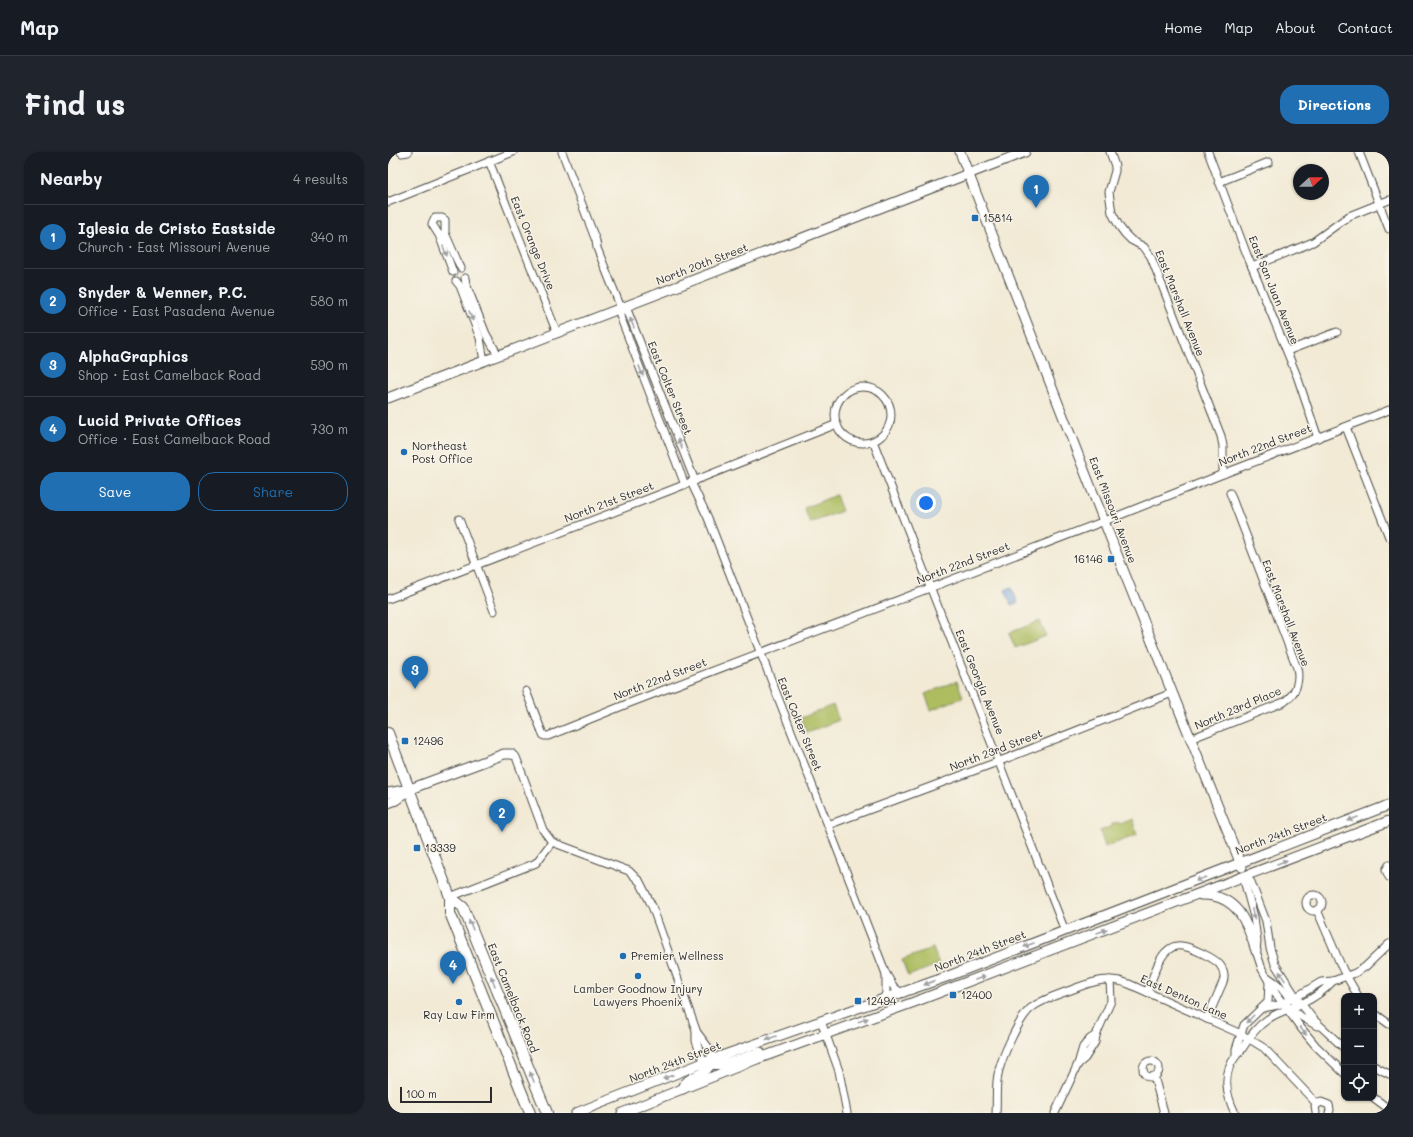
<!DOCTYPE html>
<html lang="en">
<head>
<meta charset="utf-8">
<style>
	body { margin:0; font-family:Mali,sans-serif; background:#20242c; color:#f1f3f6 }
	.controls { position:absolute; right:12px; bottom:12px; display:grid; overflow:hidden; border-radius:8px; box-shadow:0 1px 3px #0004 }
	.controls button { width:36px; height:36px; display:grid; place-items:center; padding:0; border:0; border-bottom:1px solid #363941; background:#171b24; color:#f1f3f6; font:20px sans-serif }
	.compass { position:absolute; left:905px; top:12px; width:36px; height:36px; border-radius:50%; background:#171b24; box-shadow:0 1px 3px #0004; rotate:69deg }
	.scale { position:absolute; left:12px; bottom:10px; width:92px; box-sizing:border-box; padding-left:4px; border:2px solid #2b2b2b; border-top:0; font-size:11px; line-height:14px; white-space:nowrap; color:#2b2b2b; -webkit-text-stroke:3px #f7f3e8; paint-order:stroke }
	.you { position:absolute; left:538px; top:351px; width:14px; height:14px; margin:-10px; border:3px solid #fff; border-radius:50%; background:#1a73e8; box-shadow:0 0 0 6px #1a73e833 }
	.badge { display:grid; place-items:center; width:26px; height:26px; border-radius:50%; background:#1f6fb2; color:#fff; font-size:13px; font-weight:700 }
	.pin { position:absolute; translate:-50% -33px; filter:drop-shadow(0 1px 2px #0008) }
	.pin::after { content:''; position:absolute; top:21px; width:14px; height:12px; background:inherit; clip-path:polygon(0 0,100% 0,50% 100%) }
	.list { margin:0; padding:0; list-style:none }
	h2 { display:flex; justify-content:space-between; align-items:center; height:52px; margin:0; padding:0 16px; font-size:17px }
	h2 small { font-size:13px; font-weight:400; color:#9ea1a6 }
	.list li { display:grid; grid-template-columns:26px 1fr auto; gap:12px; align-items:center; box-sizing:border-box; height:64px; padding:0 16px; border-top:1px solid #363941 }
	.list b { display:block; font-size:15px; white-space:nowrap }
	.list p { margin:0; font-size:13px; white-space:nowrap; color:#9ea1a6 }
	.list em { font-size:13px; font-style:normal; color:#9ea1a6 }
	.actions { display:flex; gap:8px; padding:12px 16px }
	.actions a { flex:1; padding:9px 0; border:1px solid #1f6fb2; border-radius:16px; text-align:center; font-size:14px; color:#1f6fb2 }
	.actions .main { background:#1f6fb2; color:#fff }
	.icon { flex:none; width:22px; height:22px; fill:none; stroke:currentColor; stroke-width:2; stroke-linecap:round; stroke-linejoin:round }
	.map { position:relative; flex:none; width:1001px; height:961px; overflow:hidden; border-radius:16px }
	header { display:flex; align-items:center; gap:24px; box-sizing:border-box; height:56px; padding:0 20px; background:#171b24; border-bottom:1px solid #363941 }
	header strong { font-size:19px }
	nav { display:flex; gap:22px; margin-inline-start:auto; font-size:14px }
	.intro { display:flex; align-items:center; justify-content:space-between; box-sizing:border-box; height:96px; padding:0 24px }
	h1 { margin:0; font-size:28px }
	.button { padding:10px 18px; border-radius:16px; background:#1f6fb2; color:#fff; font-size:14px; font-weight:700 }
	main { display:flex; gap:24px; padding:0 24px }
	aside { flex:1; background:#171b24; border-radius:16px; box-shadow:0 1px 3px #0004 }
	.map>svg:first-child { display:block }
	.green { fill:#adbd60; stroke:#6c7446 }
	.water { fill:#73a1dc; stroke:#4f6684 }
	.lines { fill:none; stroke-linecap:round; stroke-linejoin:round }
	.street-casing { stroke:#494844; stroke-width:9 }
	.secondary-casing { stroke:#494844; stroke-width:11 }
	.primary-casing { stroke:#494844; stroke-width:12 }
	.street { stroke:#fff; stroke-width:7 }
	.secondary { stroke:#fff; stroke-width:9 }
	.primary { stroke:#fff; stroke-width:10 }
	.oneway { fill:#a0a0a0 }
	.poi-dot { fill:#1f6fb2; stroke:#f7f3e8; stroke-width:1.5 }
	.labels { text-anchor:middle; stroke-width:3; stroke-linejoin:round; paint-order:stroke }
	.poi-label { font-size:11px; fill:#2b2b2b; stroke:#f7f3e8; text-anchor:start }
	.street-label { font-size:11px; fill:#2b2b2b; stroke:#f7f3e8 }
</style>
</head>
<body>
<header>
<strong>Map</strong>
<nav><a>Home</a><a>Map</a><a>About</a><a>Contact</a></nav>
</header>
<div class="intro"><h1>Find us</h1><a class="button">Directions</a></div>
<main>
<aside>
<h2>Nearby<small>4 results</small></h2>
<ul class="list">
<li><span class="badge">1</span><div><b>Iglesia de Cristo Eastside</b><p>Church · East Missouri Avenue</p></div><em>340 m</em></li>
<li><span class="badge">2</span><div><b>Snyder &amp; Wenner, P.C.</b><p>Office · East Pasadena Avenue</p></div><em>580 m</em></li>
<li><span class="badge">3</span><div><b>AlphaGraphics</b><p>Shop · East Camelback Road</p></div><em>590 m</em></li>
<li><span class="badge">4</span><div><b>Lucid Private Offices</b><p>Office · East Camelback Road</p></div><em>730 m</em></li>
</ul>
<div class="actions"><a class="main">Save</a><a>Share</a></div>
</aside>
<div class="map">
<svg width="1001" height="961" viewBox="0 0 1001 961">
	<rect width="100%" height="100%" fill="#f7f3e8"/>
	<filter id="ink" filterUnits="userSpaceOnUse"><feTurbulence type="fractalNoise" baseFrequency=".025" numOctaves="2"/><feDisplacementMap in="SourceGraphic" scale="8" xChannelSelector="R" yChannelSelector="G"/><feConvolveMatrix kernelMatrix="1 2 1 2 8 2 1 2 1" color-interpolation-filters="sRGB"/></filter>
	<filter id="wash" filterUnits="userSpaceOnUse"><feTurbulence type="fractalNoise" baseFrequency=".012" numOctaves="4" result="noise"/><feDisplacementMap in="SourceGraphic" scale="16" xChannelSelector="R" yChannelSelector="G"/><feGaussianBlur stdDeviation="0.9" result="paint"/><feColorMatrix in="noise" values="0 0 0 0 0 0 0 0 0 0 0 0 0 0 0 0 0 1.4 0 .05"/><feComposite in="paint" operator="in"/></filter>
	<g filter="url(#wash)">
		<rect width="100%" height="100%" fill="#f2ead5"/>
		<g class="green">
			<path d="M448 343 454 359 422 371 416 356Z"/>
			<path d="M652 469 658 484 627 496 621 481Z"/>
			<path d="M569 529 575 545 543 558 537 542Z"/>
			<path d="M445 553 451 568 419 581 413 566Z"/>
			<path d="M744 667 749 683 717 695 712 679 724 674V672L730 670 731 672Z"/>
			<path d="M545 796 551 812 520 824 514 808Z"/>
		</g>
		<path class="water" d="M624 435 630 451 623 453 617 438Z"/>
	</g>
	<g filter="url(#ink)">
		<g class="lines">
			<defs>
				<g id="street">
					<path d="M13 0 14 1 20 0"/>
					<path d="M174 0 208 89 209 96 233 156 232 164 297 333"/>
					<path d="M722 0 727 14V19L721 40 724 61 731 74 737 82 743 88 756 95 763 105 833 284 835 294V322"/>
					<path d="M820 0 859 103 909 224 930 286"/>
					<path d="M971 0 1001 77"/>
					<path d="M101 9 169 181"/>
					<path d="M831 30 881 10"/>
					<path d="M0 50 125 0"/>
					<path d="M864 115 925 90 961 64 1001 48"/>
					<path d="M65 120 51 83 44 72 47 66H54L57 68V81L69 108 73 116"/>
					<path d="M77 126 78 132 98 182 110 203"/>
					<path d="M68 129 72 134 92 186 96 209"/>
					<path d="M233 156 240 160 307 329"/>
					<path d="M899 199 949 180"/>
					<circle cx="475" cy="263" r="28"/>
					<path d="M958 275 1001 385"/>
					<path d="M485 289 677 779"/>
					<path d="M303 330 320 366 498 822C504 831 504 837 516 841"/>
					<path d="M71 367 106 459"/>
					<path d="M0 447 283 338 449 272"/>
					<path d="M138 539 154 580 156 584H160L239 552 727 365 835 322 1001 258"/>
					<path d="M802 587 896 550C908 542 912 529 909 516L842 341"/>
					<path d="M123 602 128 605 155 678 164 690 241 719 252 730 264 754 308 878V889L316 911"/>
					<path d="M440 673 612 609 784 541"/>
					<path d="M1001 713 998 718 1001 725"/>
					<path d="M857 724V732L866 765 869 789 868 799 874 817 888 842 913 876 928 894 956 921"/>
					<path d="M857 724 863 730 878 769 882 796 887 812 908 845 925 867 956 896"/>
					<circle cx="926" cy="751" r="8"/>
					<path d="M62 745 148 711 164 690"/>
					<path d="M929 758 955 818 970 844"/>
					<path d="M878 824 888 831 906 849"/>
					<path d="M759 840C764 829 770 806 779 799 783 795 788 793 794 794 802 795 827 806 832 813 836 818 837 824 835 830L819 867"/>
					<path d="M495 848 498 841V822"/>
					<path d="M900 854 909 862 929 874"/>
					<path d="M875 856 890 853 908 845 933 830 945 829 967 821 977 815 1001 792"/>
					<path d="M986 861 1001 872"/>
					<path d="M433 869 451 919 459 961"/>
					<path d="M308 879 320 895 325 907"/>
					<path d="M848 903V897L856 873 880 850 881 831"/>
					<circle cx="763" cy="917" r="8"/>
					<path d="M690 912 697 906 707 890 708 883 723 849 722 828"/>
					<path d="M986 914 1001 922"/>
					<path d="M766 924 776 961"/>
					<path d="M986 946 1001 957"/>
					<path d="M608 961C609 948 607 931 611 918 615 903 631 866 643 856 656 846 673 842 688 836 706 829 722 824 741 832L853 882 876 896 929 952"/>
					<path d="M667 961 690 912 695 895 702 887 708 883"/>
					<path d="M847 961C838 943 834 921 848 904 850 901 853 900 854 897 862 885 868 875 880 867 890 860 902 857 913 852 924 847 937 838 945 829"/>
					<path d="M928 961 927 954 933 950 941 953 942 958 941 961"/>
				</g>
				<g id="secondary">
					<path d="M572 0 730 405 854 715"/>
					<path d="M0 246 637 0"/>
					<path d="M0 641 22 637 116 602H123"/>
					<path d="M0 651 8 648 21 638"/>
					<path d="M813 743C849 742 859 770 868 799"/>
					<path d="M317 911C335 917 355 905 372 900"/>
					<path d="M295 937C298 922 318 926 324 909"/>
					<path d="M188 961 325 907 558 825 1001 653"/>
					<path d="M234 961 369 907 529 849 1001 669"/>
				</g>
				<g id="primary">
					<path d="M0 581 62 745V761L142 961"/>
					<path d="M62 745 75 755 159 961"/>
				</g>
			</defs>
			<use href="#street" class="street-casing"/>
			<use href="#secondary" class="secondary-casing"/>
			<use href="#primary" class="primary-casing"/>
			<use href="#street" class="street"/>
			<use href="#secondary" class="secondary"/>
			<use href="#primary" class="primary"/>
		</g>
		<defs><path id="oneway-solid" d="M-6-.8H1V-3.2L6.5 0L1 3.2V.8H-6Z"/></defs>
		<g class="oneway">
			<use href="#oneway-solid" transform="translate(57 99) rotate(68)"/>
			<use href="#oneway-solid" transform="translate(83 164) rotate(69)"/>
			<use href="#oneway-solid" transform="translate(244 171) rotate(-112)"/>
			<use href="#oneway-solid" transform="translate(253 219) rotate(69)"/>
			<use href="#oneway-solid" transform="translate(292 292) rotate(-112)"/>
			<use href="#oneway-solid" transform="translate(965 667) rotate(159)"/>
			<use href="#oneway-solid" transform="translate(894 710) rotate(-21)"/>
			<use href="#oneway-solid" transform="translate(813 727) rotate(158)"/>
			<use href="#oneway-solid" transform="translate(865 762) rotate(78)"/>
			<use href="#oneway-solid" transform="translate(83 773) rotate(-112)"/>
			<use href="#oneway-solid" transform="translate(714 779) rotate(-21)"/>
			<use href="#oneway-solid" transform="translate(641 793) rotate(159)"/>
			<use href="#oneway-solid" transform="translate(894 824) rotate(-123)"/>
			<use href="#oneway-solid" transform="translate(592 826) rotate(-21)"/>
			<use href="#oneway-solid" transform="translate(105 829) rotate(-112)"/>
			<use href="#oneway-solid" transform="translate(541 831) rotate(159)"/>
			<use href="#oneway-solid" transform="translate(862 867) rotate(135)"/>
			<use href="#oneway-solid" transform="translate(475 868) rotate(-19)"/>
			<use href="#oneway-solid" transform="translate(915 879) rotate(51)"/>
			<use href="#oneway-solid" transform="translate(383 886) rotate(160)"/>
			<use href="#oneway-solid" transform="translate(144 925) rotate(-112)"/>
			<use href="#oneway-solid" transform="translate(280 925) rotate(159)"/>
		</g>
	</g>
	<g class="poi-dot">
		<rect x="583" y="62" width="8" height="8" rx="2"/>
		<circle cx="16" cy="300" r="4"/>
		<rect x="719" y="403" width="8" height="8" rx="2"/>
		<rect x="13" y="585" width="8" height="8" rx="2"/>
		<rect x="25" y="692" width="8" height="8" rx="2"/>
		<circle cx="235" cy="804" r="4"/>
		<circle cx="250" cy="824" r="4"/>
		<rect x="561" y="839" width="8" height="8" rx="2"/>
		<rect x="466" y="845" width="8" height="8" rx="2"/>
		<circle cx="71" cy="850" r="4"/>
	</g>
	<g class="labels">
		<g class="poi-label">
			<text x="595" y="70">15814</text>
			<text x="24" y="298">Northeast<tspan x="24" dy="13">Post Office</tspan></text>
			<text x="715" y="411" text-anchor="end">16146</text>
			<text x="25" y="593">12496</text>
			<text x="37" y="700">13339</text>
			<text x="243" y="808">Premier Wellness</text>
			<text x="250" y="841" text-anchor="middle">Lamber Goodnow Injury<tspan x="250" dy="13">Lawyers Phoenix</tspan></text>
			<text x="573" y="847">12400</text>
			<text x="478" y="853">12494</text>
			<text x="71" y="867" text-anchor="middle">Ray Law Firm</text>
		</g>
		<g class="street-label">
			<text transform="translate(145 91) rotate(68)" y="4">East Orange Drive</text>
			<text transform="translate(314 112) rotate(-21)" y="4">North 20th Street</text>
			<text transform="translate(886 138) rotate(68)" y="4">East San Juan Avenue</text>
			<text transform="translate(792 151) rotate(68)" y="4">East Marshall Avenue</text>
			<text transform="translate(282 236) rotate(68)" y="4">East Colter Street</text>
			<text transform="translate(877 293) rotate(-21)" y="4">North 22nd Street</text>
			<text transform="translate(221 350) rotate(-21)" y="4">North 21st Street</text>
			<text transform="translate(725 358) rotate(69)" y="4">East Missouri Avenue</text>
			<text transform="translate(575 411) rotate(-21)" y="4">North 22nd Street</text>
			<text transform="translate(898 461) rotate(69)" y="4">East Marshall Avenue</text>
			<text transform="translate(272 527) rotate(-21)" y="4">North 22nd Street</text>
			<text transform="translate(592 530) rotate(68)" y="4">East Georgia Avenue</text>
			<text transform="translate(850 556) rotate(-23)" y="4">North 23rd Place</text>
			<text transform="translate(412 572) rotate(68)" y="4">East Colter Street</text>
			<text transform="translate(608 598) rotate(-21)" y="4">North 23rd Street</text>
			<text transform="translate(893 682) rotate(-21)" y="4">North 24th Street</text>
			<text transform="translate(592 799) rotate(-21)" y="4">North 24th Street</text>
			<text transform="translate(796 845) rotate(24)" y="4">East Denton Lane</text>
			<text transform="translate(125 846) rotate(68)" y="4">East Camelback Road</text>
			<text transform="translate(287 910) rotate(-21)" y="4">North 24th Street</text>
		</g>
	</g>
</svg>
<div class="controls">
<button>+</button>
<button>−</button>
<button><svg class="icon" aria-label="locate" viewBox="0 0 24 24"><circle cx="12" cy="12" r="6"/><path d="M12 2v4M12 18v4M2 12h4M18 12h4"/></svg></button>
</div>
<svg class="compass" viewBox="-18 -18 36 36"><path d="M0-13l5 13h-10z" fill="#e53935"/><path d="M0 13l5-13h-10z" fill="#9ea1a6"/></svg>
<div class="scale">100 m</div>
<div class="you"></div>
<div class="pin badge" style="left:648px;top:56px">1</div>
<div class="pin badge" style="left:114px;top:680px">2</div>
<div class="pin badge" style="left:27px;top:537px">3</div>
<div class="pin badge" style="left:65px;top:832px">4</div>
</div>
</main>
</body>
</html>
